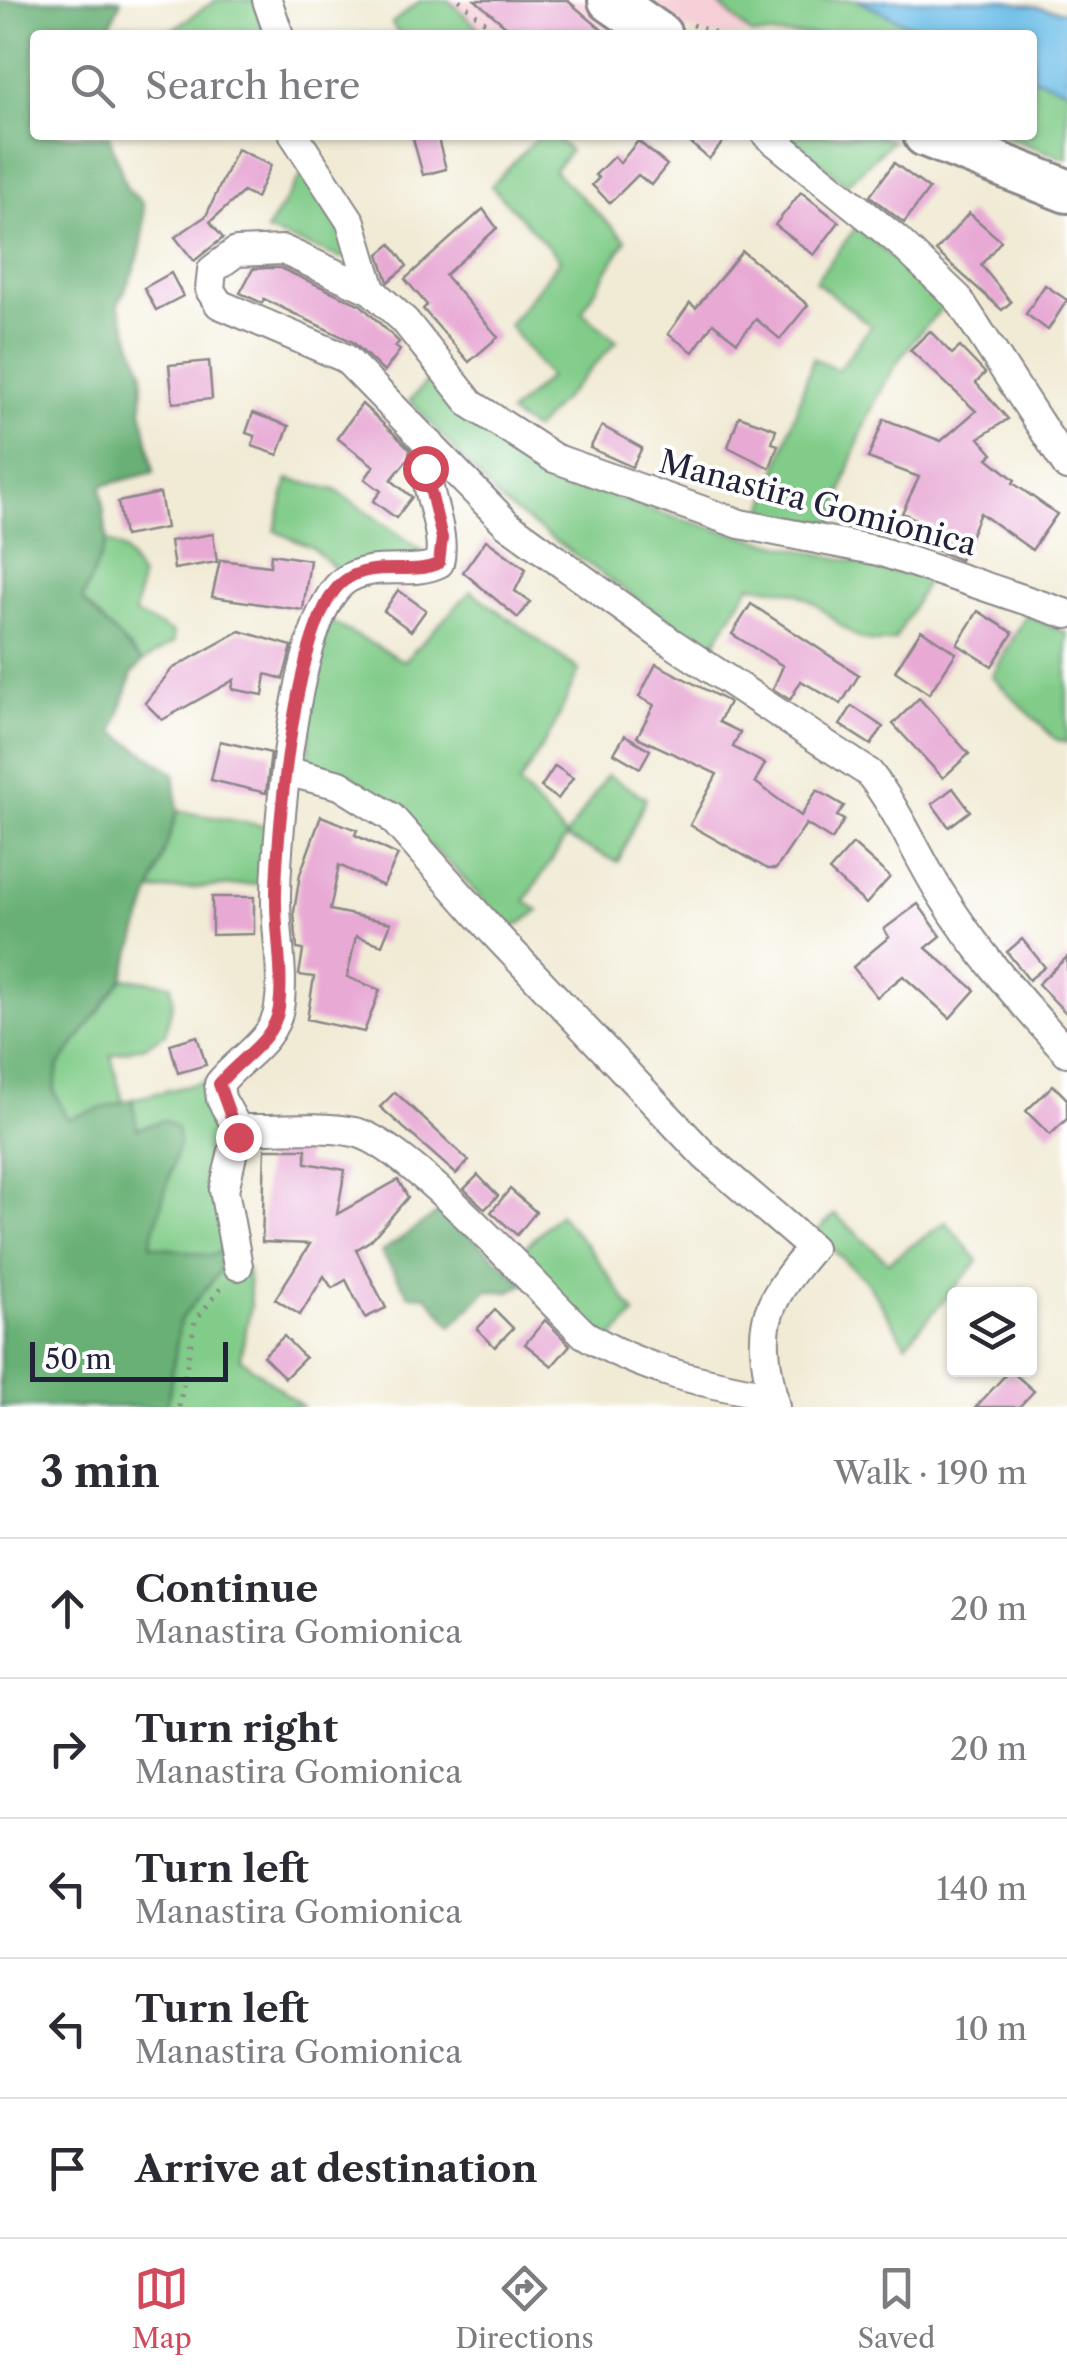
<!DOCTYPE html>
<html lang="en">
<head>
<meta charset="utf-8">
<style>
	body { margin:0; font-family:"Libre Caslon Text",serif; background:#f2f2f3; color:#2b2b33 }
	.controls { position:absolute; right:30px; bottom:30px; display:grid; overflow:hidden; border-radius:10px; box-shadow:0 2px 8px #0004 }
	.controls button { width:90px; height:90px; display:grid; place-items:center; padding:0; border:0; border-bottom:2px solid #e1e1e2; background:#fff; color:#2b2b33; font:50px sans-serif }
	.scale { position:absolute; left:30px; bottom:25px; width:198px; box-sizing:border-box; padding-left:10px; border:5px solid #22223b; border-top:0; font-size:28px; line-height:35px; white-space:nowrap; color:#22223b; -webkit-text-stroke:8px #fff; paint-order:stroke }
	.stop { position:absolute; width:30px; height:30px; margin:-22px; border:8px solid #d1495b; border-radius:50%; background:#fff }
	.stop.end { background:#d1495b; border-color:#fff; box-shadow:0 2px 10px #0008 }
	.list { margin:0; padding:0; list-style:none }
	h2 { display:flex; justify-content:space-between; align-items:center; height:130px; margin:0; padding:0 40px; font-size:42px }
	h2 small { font-size:32px; font-weight:400; color:#7c7c81 }
	.list li { display:grid; grid-template-columns:65px 1fr auto; gap:30px; align-items:center; box-sizing:border-box; height:140px; padding:0 40px; border-top:2px solid #e1e1e2 }
	.list b { display:block; font-size:38px; white-space:nowrap }
	.list p { margin:0; font-size:32px; white-space:nowrap; color:#7c7c81 }
	.list em { font-size:32px; font-style:normal; color:#7c7c81 }
	.icon { flex:none; width:55px; height:55px; fill:none; stroke:currentColor; stroke-width:2; stroke-linecap:round; stroke-linejoin:round }
	.map { position:relative; flex:none; width:1067px; height:1407px; overflow:hidden }
	.search { position:absolute; background:#fff; box-shadow:0 2px 8px #0004; left:30px; right:30px; top:30px; height:110px; display:flex; align-items:center; gap:25px; box-sizing:border-box; padding:0 35px; border-radius:10px; color:#7c7c81; font-size:38px }
	.sheet { height:830px; background:#fff }
	nav { display:flex; justify-content:space-around; align-items:center; box-sizing:border-box; height:140px; border-top:2px solid #e1e1e2; background:#fff; font-size:28px; color:#7c7c81 }
	nav a { display:grid; justify-items:center; gap:5px }
	nav .on { color:#d1495b }
	.map>svg:first-child { display:block }
	.built { fill:#f6cfd7 }
	.green { fill:#81cc89; stroke:#527762; stroke-width:2.5 }
	.forest { fill:#68b075; stroke:#456958; stroke-width:2.5 }
	.water { fill:#6cbde7; stroke:#477091; stroke-width:2.5 }
	.building { fill:#e8aad5 }
	.lines { fill:none; stroke-linecap:round; stroke-linejoin:round }
	.minor-casing { stroke:#8a8688; stroke-width:32 }
	.primary-casing { stroke:#8a8688; stroke-width:48 }
	.path { stroke:#8a8688; stroke-width:5; stroke-dasharray:2.5 8; stroke-linecap:butt }
	.minor { stroke:#fff; stroke-width:28 }
	.primary { stroke:#fff; stroke-width:42 }
	.route { stroke:#d1495b; stroke-width:12 }
	.labels { text-anchor:middle; stroke-width:8; stroke-linejoin:round; paint-order:stroke }
	.street-label { font-size:32px; fill:#22223b; stroke:#fff }
</style>
</head>
<body>
<div class="map">
<svg width="1067" height="1407" viewBox="0 0 1067 1407">
	<rect width="100%" height="100%" fill="#fff"/>
	<filter id="ink" filterUnits="userSpaceOnUse"><feTurbulence type="fractalNoise" baseFrequency=".01" numOctaves="2"/><feDisplacementMap in="SourceGraphic" scale="20" xChannelSelector="R" yChannelSelector="G"/><feConvolveMatrix kernelMatrix="1 2 1 2 8 2 1 2 1" color-interpolation-filters="sRGB"/></filter>
	<filter id="wash" filterUnits="userSpaceOnUse"><feTurbulence type="fractalNoise" baseFrequency=".0048" numOctaves="4" result="noise"/><feDisplacementMap in="SourceGraphic" scale="40" xChannelSelector="R" yChannelSelector="G"/><feGaussianBlur stdDeviation="2.25" result="paint"/><feColorMatrix in="noise" values="0 0 0 0 0 0 0 0 0 0 0 0 0 0 0 0 0 1.4 0 .05"/><feComposite in="paint" operator="in"/></filter>
	<g filter="url(#wash)">
		<rect width="100%" height="100%" fill="#f1ebd5"/>
		<g class="built">
			<path d="M448 0H591L637 35H486Z"/>
			<path d="M628 0H714L752 35H704L676 27Z"/>
		</g>
		<g class="green">
			<path d="M216 0H255L266 35H164Z"/>
			<path d="M421 0H448L486 35H399L392 23Z"/>
			<path d="M714 0H857L930 35H752Z"/>
			<path d="M1032 77 1067 89V159L1000 135H1032Z"/>
			<path d="M540 135H553L570 151 554 171 626 240 582 312 617 341 534 430 509 414 549 377 509 325 560 259 491 186Z"/>
			<path d="M788 135H877L892 141 846 185Z"/>
			<path d="M302 174 329 200 349 254 342 258 266 231Z"/>
			<path d="M857 226 945 306C880 367 853 444 832 529L762 516 813 358 838 370 871 326 815 281Z"/>
			<path d="M433 375C444 388 454 405 467 416 578 513 788 544 928 579L895 640C849 652 835 610 798 594 784 588 765 587 750 585L710 651 501 502 410 400Z"/>
			<path d="M288 479 335 490 424 552 339 572 311 547 275 531Z"/>
			<path d="M107 541 124 550 141 577 135 614 172 632 174 642 142 662 82 600Z"/>
			<path d="M471 591 579 670 554 727 519 784 566 837 607 775 646 798 618 862 566 838 525 901 539 911 520 924 505 926 456 870 352 776 308 763 314 680 329 621 404 661Z"/>
			<path d="M1026 615 1067 633V743L1055 739 992 677Z"/>
			<path d="M178 811 272 827 266 883 150 891Z"/>
			<path d="M123 978 171 984 173 1001 165 1034 145 1046 111 1055 123 1102 67 1120 54 1090 58 1067Z"/>
			<path d="M208 1081 227 1133 221 1251 211 1256 150 1245 132 1099Z"/>
			<path d="M559 1214 591 1250 635 1314 612 1339 591 1332 514 1258Z"/>
			<path d="M835 1214 888 1262 946 1222 978 1261 906 1344 868 1283 815 1233Z"/>
			<path d="M247 1269 251 1305 240 1358 303 1407H167L180 1320 220 1271Z"/>
		</g>
		<g class="forest">
			<path d="M0 0H121L106 35H35V135H109L127 189 143 203C148 241 135 271 118 304L143 371 142 410 154 472 101 486 107 541 82 600 142 662 132 674 114 732 174 773 178 810 123 978 58 1067 54 1090 67 1119 132 1099 137 1129 164 1120 177 1128 179 1143 150 1245 210 1256 221 1251 220 1271 180 1320 167 1407H0Z"/>
			<path d="M442 1210 525 1284 508 1292 487 1290 452 1326 427 1296 409 1295 381 1252Z"/>
		</g>
		<path class="water" d="M857 0H1000L1067 12V89L1032 77V35H930Z"/>
		<g id="blocks">
			<g class="building">
				<path d="M475 0H567L608 35H516Z"/>
				<path d="M412 135H437L446 169 423 175Z"/>
				<path d="M681 135H729L709 159Z"/>
				<path d="M638 141 667 165 651 185 638 175 610 203 592 185 599 178 595 175 614 156 620 163Z"/>
				<path d="M237 149 271 165 256 198 243 192 210 222 223 238 194 261 175 237 206 216Z"/>
				<path d="M894 163 929 189 904 223 870 196Z"/>
				<path d="M801 192 839 222 814 255 775 225Z"/>
				<path d="M483 209 497 228 445 275 498 337 469 362 423 309 427 305 405 279Z"/>
				<path d="M969 213 1001 241 981 265 1011 302 1002 310 936 251Z"/>
				<path d="M391 244 407 266 388 282 379 254Z"/>
				<path d="M742 251 808 305 780 339 756 319 737 342 713 323 693 352 668 334 690 303 696 308Z"/>
				<path d="M267 268H280L361 305 399 342 395 347 400 350 384 372 353 342 264 299 262 303 240 293 253 269Z"/>
				<path d="M171 273 183 296 156 310 144 288Z"/>
				<path d="M1045 285 1067 300 1048 330 1026 314Z"/>
				<path d="M930 331 952 354 960 347 985 373 976 383 1008 419 979 438 993 454 988 458 1015 480 1013 483 1057 514 1032 550 980 513 960 560 936 550 944 532 902 513 919 477 868 458 884 419 941 441 976 411 910 350Z"/>
				<path d="M209 361 212 399 173 403 169 365Z"/>
				<path d="M362 404 410 449 408 459 391 480 412 497 396 518 373 501 381 491 365 479 374 466 337 438Z"/>
				<path d="M253 413 289 426 278 455 252 446 255 436 246 433Z"/>
				<path d="M739 416 776 429 772 443 778 445 770 468 728 447Z"/>
				<path d="M602 426 642 448 632 467 590 448Z"/>
				<path d="M160 493 166 528 124 536 118 502Z"/>
				<path d="M213 534 217 562 174 569 170 541Z"/>
				<path d="M486 540 526 569 515 591 530 602 518 618 463 572Z"/>
				<path d="M271 554 310 560 303 610 212 597 220 560 270 566Z"/>
				<path d="M398 590 426 610 411 631 384 611Z"/>
				<path d="M751 604 859 675 841 704 801 681 790 700 773 689 783 666 732 634Z"/>
				<path d="M978 611 1013 633 992 666 957 644Z"/>
				<path d="M921 630 956 653 929 694 895 671Z"/>
				<path d="M240 631 292 646 283 679 266 674 263 695 232 689 234 680 162 720 145 703 172 669Z"/>
				<path d="M656 664 729 702 719 722 740 732 733 747 765 764 755 782 801 816 817 790 844 806 837 816 844 820 832 840 806 824 776 869H768L690 825 717 774 637 737 654 705 639 697Z"/>
				<path d="M919 698 969 754 943 778 893 724Z"/>
				<path d="M852 706 883 727 871 745 840 725Z"/>
				<path d="M625 735 650 750 640 768 614 753Z"/>
				<path d="M220 741 271 753 266 793 211 780Z"/>
				<path d="M555 766 573 778 558 799 541 787Z"/>
				<path d="M953 788 970 811 949 827 932 804Z"/>
				<path d="M321 816 357 830 355 835 398 855 383 886 339 865 330 910 391 923 382 945 356 936 347 977 380 990 364 1032 307 1019 314 977 299 975 303 950 297 949 294 912 300 874Z"/>
				<path d="M853 844 890 877 866 904 829 871Z"/>
				<path d="M212 897H254V934L212 935Z"/>
				<path d="M918 904 941 936 926 948 975 990 950 1018 903 976 877 997 853 967 889 937 884 929Z"/>
				<path d="M1022 939 1045 967 1029 980 1007 952Z"/>
				<path d="M1067 957V1014L1038 984Z"/>
				<path d="M197 1036 206 1065 178 1073 170 1044Z"/>
				<path d="M1053 1085 1067 1099V1119L1050 1135 1026 1111Z"/>
				<path d="M395 1092 469 1161 456 1174 380 1107Z"/>
				<path d="M265 1149H306V1163L345 1170 337 1214 398 1180 408 1197 371 1240 356 1250 386 1308 365 1318 346 1280 332 1288 324 1276 300 1315 275 1299 310 1244 262 1242Z"/>
				<path d="M478 1175 498 1196 485 1209 464 1189Z"/>
				<path d="M510 1189 536 1212 517 1235 491 1212Z"/>
				<path d="M495 1310 513 1328 495 1347 477 1329Z"/>
				<path d="M545 1320 570 1345 552 1366 525 1344Z"/>
				<path d="M284 1336 305 1358 285 1378 263 1356Z"/>
				<path d="M1010 1370 1034 1391 1019 1407H976Z"/>
			</g>
		</g>
	</g>
	<g filter="url(#ink)">
		<use href="#blocks" fill-opacity="0" stroke="#8a8688" stroke-width="2.5"/>
		<g class="lines">
			<defs>
				<g id="minor">
					<path d="M267 0 279 35"/>
					<path d="M294 135 351 222 371 290"/>
					<path d="M767 135 897 240 958 298 1067 466"/>
					<path d="M1067 614 879 551 740 524 554 458 471 404 405 321 371 290 283 250 236 252 212 270 210 290 219 304 345 358 507 524 672 643 869 773C899 811 916 854 941 894 976 951 1022 1003 1067 1052"/>
					<path d="M289 772 340 785 391 817 493 932 705 1156 812 1248C759 1310 757 1327 775 1407"/>
					<path d="M238 1129C275 1130 317 1125 354 1132 405 1141 540 1292 584 1334 643 1371 705 1383 773 1396"/>
					<path d="M238 1266 224 1190 238 1129 221 1099 219 1084C238 1059 274 1042 279 1008 285 971 275 932 276 894 277 831 295 617 344 581 373 560 411 577 439 563 449 526 413 472 430 444"/>
				</g>
				<g id="primary">
					<path d="M610 0 660 35"/>
					<path d="M925 135 1067 191"/>
				</g>
			</defs>
			<use href="#minor" class="minor-casing"/>
			<use href="#primary" class="primary-casing"/>
			<g class="path">
				<path d="M459 0 500 35"/>
				<path d="M692 25 721 35"/>
				<path d="M179 1407 195 1321 224 1284"/>
			</g>
			<use href="#minor" class="minor"/>
			<use href="#primary" class="primary"/>
		</g>
	</g>
	<g class="lines" filter="url(#ink)">
		<path class="route" d="M238 1137 219 1084C238 1059 274 1042 279 1008 284 971 275 932 276 894 277 831 295 617 344 581 373 559 412 577 439 563L442 538 425 468"/>
	</g>
	<g class="labels">
		<g class="street-label">
			<text transform="translate(818 503) rotate(15)" y="11">Manastira Gomionica</text>
		</g>
	</g>
</svg>
<div class="controls">
<button><svg class="icon" aria-label="layers" viewBox="0 0 24 24"><path d="M12 4l9 5-9 5-9-5zM3 14l9 5 9-5"/></svg></button>
</div>
<div class="scale">50 m</div>
<div class="stop" style="left:425px;top:468px"></div>
<div class="stop end" style="left:238px;top:1137px"></div>
<div class="search"><svg class="icon" aria-label="search" viewBox="0 0 24 24"><circle cx="10" cy="10" r="6"/><path d="M15 15l6 6"/></svg>Search here</div>
</div>
<section class="sheet">
<h2>3 min<small>Walk · 190 m</small></h2>
<ul class="list">
<li><svg class="icon" aria-label="ahead" viewBox="0 0 24 24"><path d="M12 20V5M6 11l6-6 6 6"/></svg><div><b>Continue</b><p>Manastira Gomionica</p></div><em>20 m</em></li>
<li><svg class="icon" aria-label="right" viewBox="0 0 24 24"><path d="M7 20v-9h11M14 6l5 5-5 5"/></svg><div><b>Turn right</b><p>Manastira Gomionica</p></div><em>20 m</em></li>
<li><svg class="icon" aria-label="left" viewBox="0 0 24 24"><path d="M17 20v-9H6M10 6l-5 5 5 5"/></svg><div><b>Turn left</b><p>Manastira Gomionica</p></div><em>140 m</em></li>
<li><svg class="icon" aria-label="left" viewBox="0 0 24 24"><path d="M17 20v-9H6M10 6l-5 5 5 5"/></svg><div><b>Turn left</b><p>Manastira Gomionica</p></div><em>10 m</em></li>
<li><svg class="icon" aria-label="arrive" viewBox="0 0 24 24"><path d="M6 21V4h12l-3 4 3 4H6"/></svg><div><b>Arrive at destination</b></div></li>
</ul>
</section>
<nav>
<a class="on"><svg class="icon" aria-label="map" viewBox="0 0 24 24"><path d="M3 6l6-2 6 2 6-2v14l-6 2-6-2-6 2zM9 4v14M15 6v14"/></svg>Map</a>
<a><svg class="icon" aria-label="directions" viewBox="0 0 24 24"><path d="M12 3l9 9-9 9-9-9zM9 14v-3h6M13 9l2 2-2 2"/></svg>Directions</a>
<a><svg class="icon" aria-label="saved" viewBox="0 0 24 24"><path d="M7 4h10v16l-5-4-5 4z"/></svg>Saved</a>
</nav>
</body>
</html>
